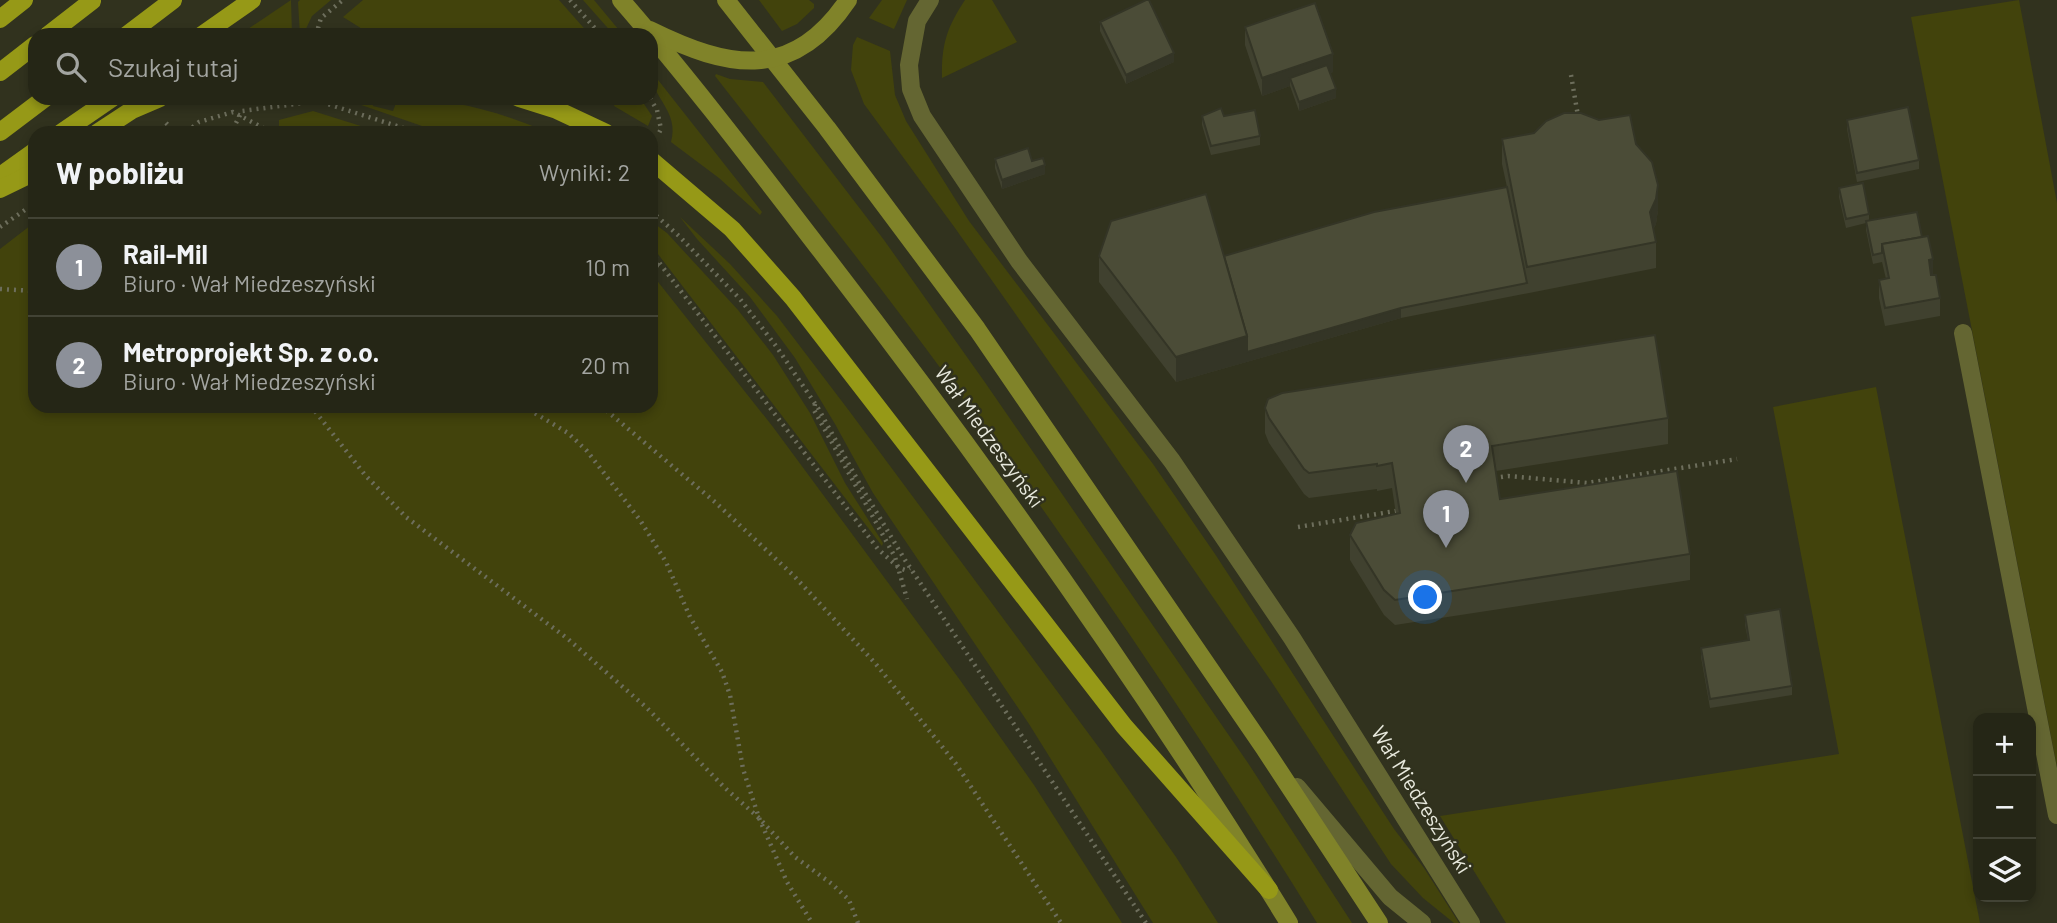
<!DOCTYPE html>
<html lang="pl">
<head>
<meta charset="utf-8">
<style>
	body { margin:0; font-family:Barlow,sans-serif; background:#2d2e1f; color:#f1f3f6 }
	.controls { position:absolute; right:21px; bottom:21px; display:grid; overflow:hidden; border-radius:14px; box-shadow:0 4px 10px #0003 }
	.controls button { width:63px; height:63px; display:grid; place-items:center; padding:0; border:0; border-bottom:2px solid #424335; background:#252616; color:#f1f3f6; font:35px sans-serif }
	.you { position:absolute; left:1426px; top:598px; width:24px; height:24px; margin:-18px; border:5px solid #fff; border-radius:50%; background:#1a73e8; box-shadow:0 0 0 10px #1a73e833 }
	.badge { display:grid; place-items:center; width:46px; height:46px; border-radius:50%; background:#8c9099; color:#fff; font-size:23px; font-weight:700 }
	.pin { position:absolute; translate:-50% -58px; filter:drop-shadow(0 2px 4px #0008) }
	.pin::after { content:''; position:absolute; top:37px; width:24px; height:21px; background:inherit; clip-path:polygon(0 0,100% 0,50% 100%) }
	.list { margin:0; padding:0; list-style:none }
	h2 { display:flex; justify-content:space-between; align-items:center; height:91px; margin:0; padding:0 28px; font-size:30px }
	h2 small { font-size:23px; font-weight:400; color:#a3a5a1 }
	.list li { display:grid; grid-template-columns:46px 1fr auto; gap:21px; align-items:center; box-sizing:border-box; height:98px; padding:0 28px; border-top:2px solid #424335 }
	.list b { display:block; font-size:26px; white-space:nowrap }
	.list p { margin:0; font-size:23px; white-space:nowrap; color:#a3a5a1 }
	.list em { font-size:23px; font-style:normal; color:#a3a5a1 }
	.icon { flex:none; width:38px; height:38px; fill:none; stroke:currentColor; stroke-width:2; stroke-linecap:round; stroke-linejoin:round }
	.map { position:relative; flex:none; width:2057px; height:923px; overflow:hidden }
	.search { position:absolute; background:#252616; box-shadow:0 4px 10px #0003; left:28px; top:28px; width:630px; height:77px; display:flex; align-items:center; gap:18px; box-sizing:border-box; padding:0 24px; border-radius:21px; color:#a3a5a1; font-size:26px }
	.panel { position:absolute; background:#252616; box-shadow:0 4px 10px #0003; left:28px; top:126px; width:630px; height:287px; border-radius:21px }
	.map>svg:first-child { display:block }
	.green { fill:#42430c }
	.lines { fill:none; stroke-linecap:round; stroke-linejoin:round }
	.path { stroke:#6d6e5c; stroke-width:4.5; stroke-dasharray:2 5; stroke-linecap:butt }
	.lane { stroke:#646632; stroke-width:18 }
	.street { stroke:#646632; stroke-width:18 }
	.secondary { stroke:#808329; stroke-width:18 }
	.primary { stroke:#969917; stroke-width:18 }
	.primary-bridge { stroke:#969917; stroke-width:18 }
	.wall { fill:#40412f }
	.shaded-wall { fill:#343526 }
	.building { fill:#4b4c37; stroke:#343526; stroke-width:2 }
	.labels { text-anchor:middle; stroke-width:5; stroke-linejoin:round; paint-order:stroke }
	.street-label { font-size:21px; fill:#e8e9dd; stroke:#31321e }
</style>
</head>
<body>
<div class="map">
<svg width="2057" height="923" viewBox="0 0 2057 923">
	<rect width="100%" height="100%" fill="#31321e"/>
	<g class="green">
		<path d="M291 0 292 35H239Z"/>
		<path d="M300 0H331L312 16 303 35H300L298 2Z"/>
		<path d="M363 0H559L590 35H363L364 30 343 17Z"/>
		<path d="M583 0H594L623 35H614Z"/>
		<path d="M759 0H809L814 4V8L797 24 782 31Z"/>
		<path d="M882 0H907L894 29 869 18Z"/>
		<path d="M965 0H992L1017 42 942 78C941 45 947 27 965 0Z"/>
		<path d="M2019 0 2057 203V767L1911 17Z"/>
		<path d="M857 37 890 51 895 95 906 121 969 221 1153 464 1215 554 1394 829 1424 868 1459 923H1454L1423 898 1391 864 1271 681 1097 430 955 228 864 104 851 70 853 45Z"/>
		<path d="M651 71 762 212 760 215 719 178 671 142C680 111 651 98 651 71Z"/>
		<path d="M716 74 730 79 763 82 884 240 984 381 1248 763 1352 923H1317C1201 736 1078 554 947 377 872 275 793 176 715 76Z"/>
		<path d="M341 98H371L373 106 393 111 398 98C450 98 502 112 549 133H460L422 126Z"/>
		<path d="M617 98H640L652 116 648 126 614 106Z"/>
		<path d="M313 111 383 133H279V120Z"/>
		<path d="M680 217 730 264 777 316 850 412 1100 749 1176 857 1218 923H1153L1029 724 873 493 835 424 795 358 750 297 697 239Z"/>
		<path d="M651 221 667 233 738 310 773 355 810 413 845 483 883 543 882 546 651 245Z"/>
		<path d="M35 222V406H651V273L773 427 960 680 1034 785 1122 923H0V249Z"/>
		<path d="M1876 387 1980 923H1506L1440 816 1839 754 1773 407Z"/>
	</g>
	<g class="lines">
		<g class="path">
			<path d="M570 0 601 35"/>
			<path d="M316 35 321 18 343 0"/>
			<path d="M1571 75 1578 116"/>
			<path d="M318 98V101L419 133"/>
			<path d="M650 98 657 110 661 129 658 135"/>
			<path d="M166 123 176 133"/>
			<path d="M236 123 242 111 318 101"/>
			<path d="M180 133 189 130 199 122 233 112 273 133"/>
			<path d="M243 133 250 132"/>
			<path d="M651 211 679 236 740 299 776 346 818 408 862 488 905 560 1146 923"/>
			<path d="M0 227 25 210"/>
			<path d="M651 252 878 549 899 568 905 570 910 568"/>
			<path d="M651 262 663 267"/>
			<path d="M0 289 35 291"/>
			<path d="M815 404 814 410 895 557 907 599"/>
			<path d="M311 406 365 475 406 517 568 639 647 708 725 788 759 818 795 857 832 884 849 900 858 923"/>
			<path d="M523 406 568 433 587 451 640 520 666 562 690 617 722 672 730 695 743 769 759 818 787 882 812 923"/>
			<path d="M601 406 715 502 794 576 875 663 956 764 1061 923"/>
			<path d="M1494 478 1508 476 1587 483 1737 459"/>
			<path d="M1298 527 1396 511"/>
		</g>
		<g class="lane">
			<path d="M1963 333 2057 815"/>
			<path d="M1297 787 1390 897 1422 923"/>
		</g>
		<path class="street" d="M930 0 917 21 909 65 911 89 922 116 1019 261 1172 461 1292 638 1471 923"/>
		<g class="secondary">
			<path d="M621 0C694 84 761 173 828 260 992 473 1148 694 1289 923"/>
			<path d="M726 0 827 128 977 329 1264 748 1379 923"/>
			<path d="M650 30C729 69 793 82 848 0"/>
		</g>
		<g class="primary">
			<path d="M0 19 24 0"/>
			<path d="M127 35 173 0"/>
			<path d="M202 35 252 0"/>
			<path d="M519 98 557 110 606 133"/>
			<path d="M0 132 45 98"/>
			<path d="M651 160 732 229 793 298 1124 726 1269 890"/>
			<path d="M0 176 35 151"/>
			<path d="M0 189 35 172"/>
		</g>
		<g class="primary-bridge">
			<path d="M48 35 92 1"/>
			<path d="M0 72 35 45"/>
			<path d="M61 133 112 98"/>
			<path d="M97 133 132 110 160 98"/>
		</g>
	</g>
	<g class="wall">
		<path d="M1100 22 1174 62 1126 84 1100 31Z"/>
		<path d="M1245 27 1333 72 1330 73 1336 98 1299 111 1290 86 1262 96 1245 45Z"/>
		<path d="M1202 116H1224L1260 136V145L1211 155 1202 125Z"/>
		<path d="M1847 120 1919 160V169L1857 182 1847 129Z"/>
		<path d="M1502 139 1636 144 1658 210 1656 224 1653 230 1656 242V268L1401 318 1176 382 1099 282V256H1224L1507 187 1502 164Z"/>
		<path d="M995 159 1032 161 1045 174 1002 189 995 168Z"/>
		<path d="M1839 188 1869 214V221L1922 237 1940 298V316L1885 326 1879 298V280L1886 279 1882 262 1873 264 1866 230V223L1846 228 1839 197Z"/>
		<path d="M1265 408 1668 418V444L1496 471 1500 499 1690 554V580L1395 625 1384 615 1350 560V535L1396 514 1392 488 1377 491V489L1309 498 1304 494 1269 443 1265 433Z"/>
		<path d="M1745 615 1792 686V695L1710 708 1701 657V648L1748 640 1745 625Z"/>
	</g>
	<g class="shaded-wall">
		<path d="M1174 53V62L1126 84V75Z"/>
		<path d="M1333 54V72L1293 85 1290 78V86L1262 96V78Z"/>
		<path d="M1336 89V98L1299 111V102Z"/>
		<path d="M1045 165V174L1002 189V180Z"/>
		<path d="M1658 185V210L1656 224 1650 237V212Z"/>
		<path d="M1933 259V276L1929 278V260Z"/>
		<path d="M1401 308V318L1176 382V357L1247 336Z"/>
	</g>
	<g class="building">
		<path d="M1146 0H1149L1174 53 1126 75 1100 22Z"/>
		<path d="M1315 3 1333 54 1262 78 1245 27Z"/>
		<path d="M1327 65 1336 89 1299 102 1290 78Z"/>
		<path d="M1908 107 1919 160 1857 173 1847 120Z"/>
		<path d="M1221 108 1224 116 1255 110 1260 136 1211 146 1202 116Z"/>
		<path d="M1564 113H1581L1599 120 1630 115 1636 144 1652 162 1658 185 1656 199 1650 212 1656 242 1527 267 1502 139 1534 133 1546 121Z"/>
		<path d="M1028 148 1032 161 1043 158 1045 165 1002 180 995 159Z"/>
		<path d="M1863 183 1869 214 1846 219 1839 188Z"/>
		<path d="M1507 187 1527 283 1401 308 1247 352V336L1224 256 1374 212Z"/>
		<path d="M1206 194 1247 336 1176 357 1099 256 1111 221Z"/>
		<path d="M1917 212 1922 237 1882 244V253L1873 255 1866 221Z"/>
		<path d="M1928 236 1933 259 1929 260 1931 275H1936L1940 298 1885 308 1879 280 1889 278 1882 244Z"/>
		<path d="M1655 335 1668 418 1492 446 1493 453 1500 499 1677 471 1690 554 1395 600 1384 590 1350 535 1356 523 1400 513 1392 463 1377 466V464L1309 473 1304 469 1269 418 1265 408 1268 399 1282 393Z"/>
		<path d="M1780 609 1792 686 1710 699 1701 648 1749 640 1745 615Z"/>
	</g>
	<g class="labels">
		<g class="street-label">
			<text transform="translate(989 437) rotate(54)" y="7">Wał Miedzeszyński</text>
			<text transform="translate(1421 800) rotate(58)" y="7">Wał Miedzeszyński</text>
		</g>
	</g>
</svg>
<div class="controls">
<button>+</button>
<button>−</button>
<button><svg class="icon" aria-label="layers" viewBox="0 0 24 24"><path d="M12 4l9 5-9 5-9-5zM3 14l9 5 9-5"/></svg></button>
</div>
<div class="you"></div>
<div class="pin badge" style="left:1446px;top:548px">1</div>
<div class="pin badge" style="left:1466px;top:483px">2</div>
<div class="search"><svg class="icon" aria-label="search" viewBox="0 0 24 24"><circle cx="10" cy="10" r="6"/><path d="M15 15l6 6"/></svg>Szukaj tutaj</div>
<section class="panel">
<h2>W pobliżu<small>Wyniki: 2</small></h2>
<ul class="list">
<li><span class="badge">1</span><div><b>Rail-Mil</b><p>Biuro · Wał Miedzeszyński</p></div><em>10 m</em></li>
<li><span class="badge">2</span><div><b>Metroprojekt Sp. z o.o.</b><p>Biuro · Wał Miedzeszyński</p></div><em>20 m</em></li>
</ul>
</section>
</div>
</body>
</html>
